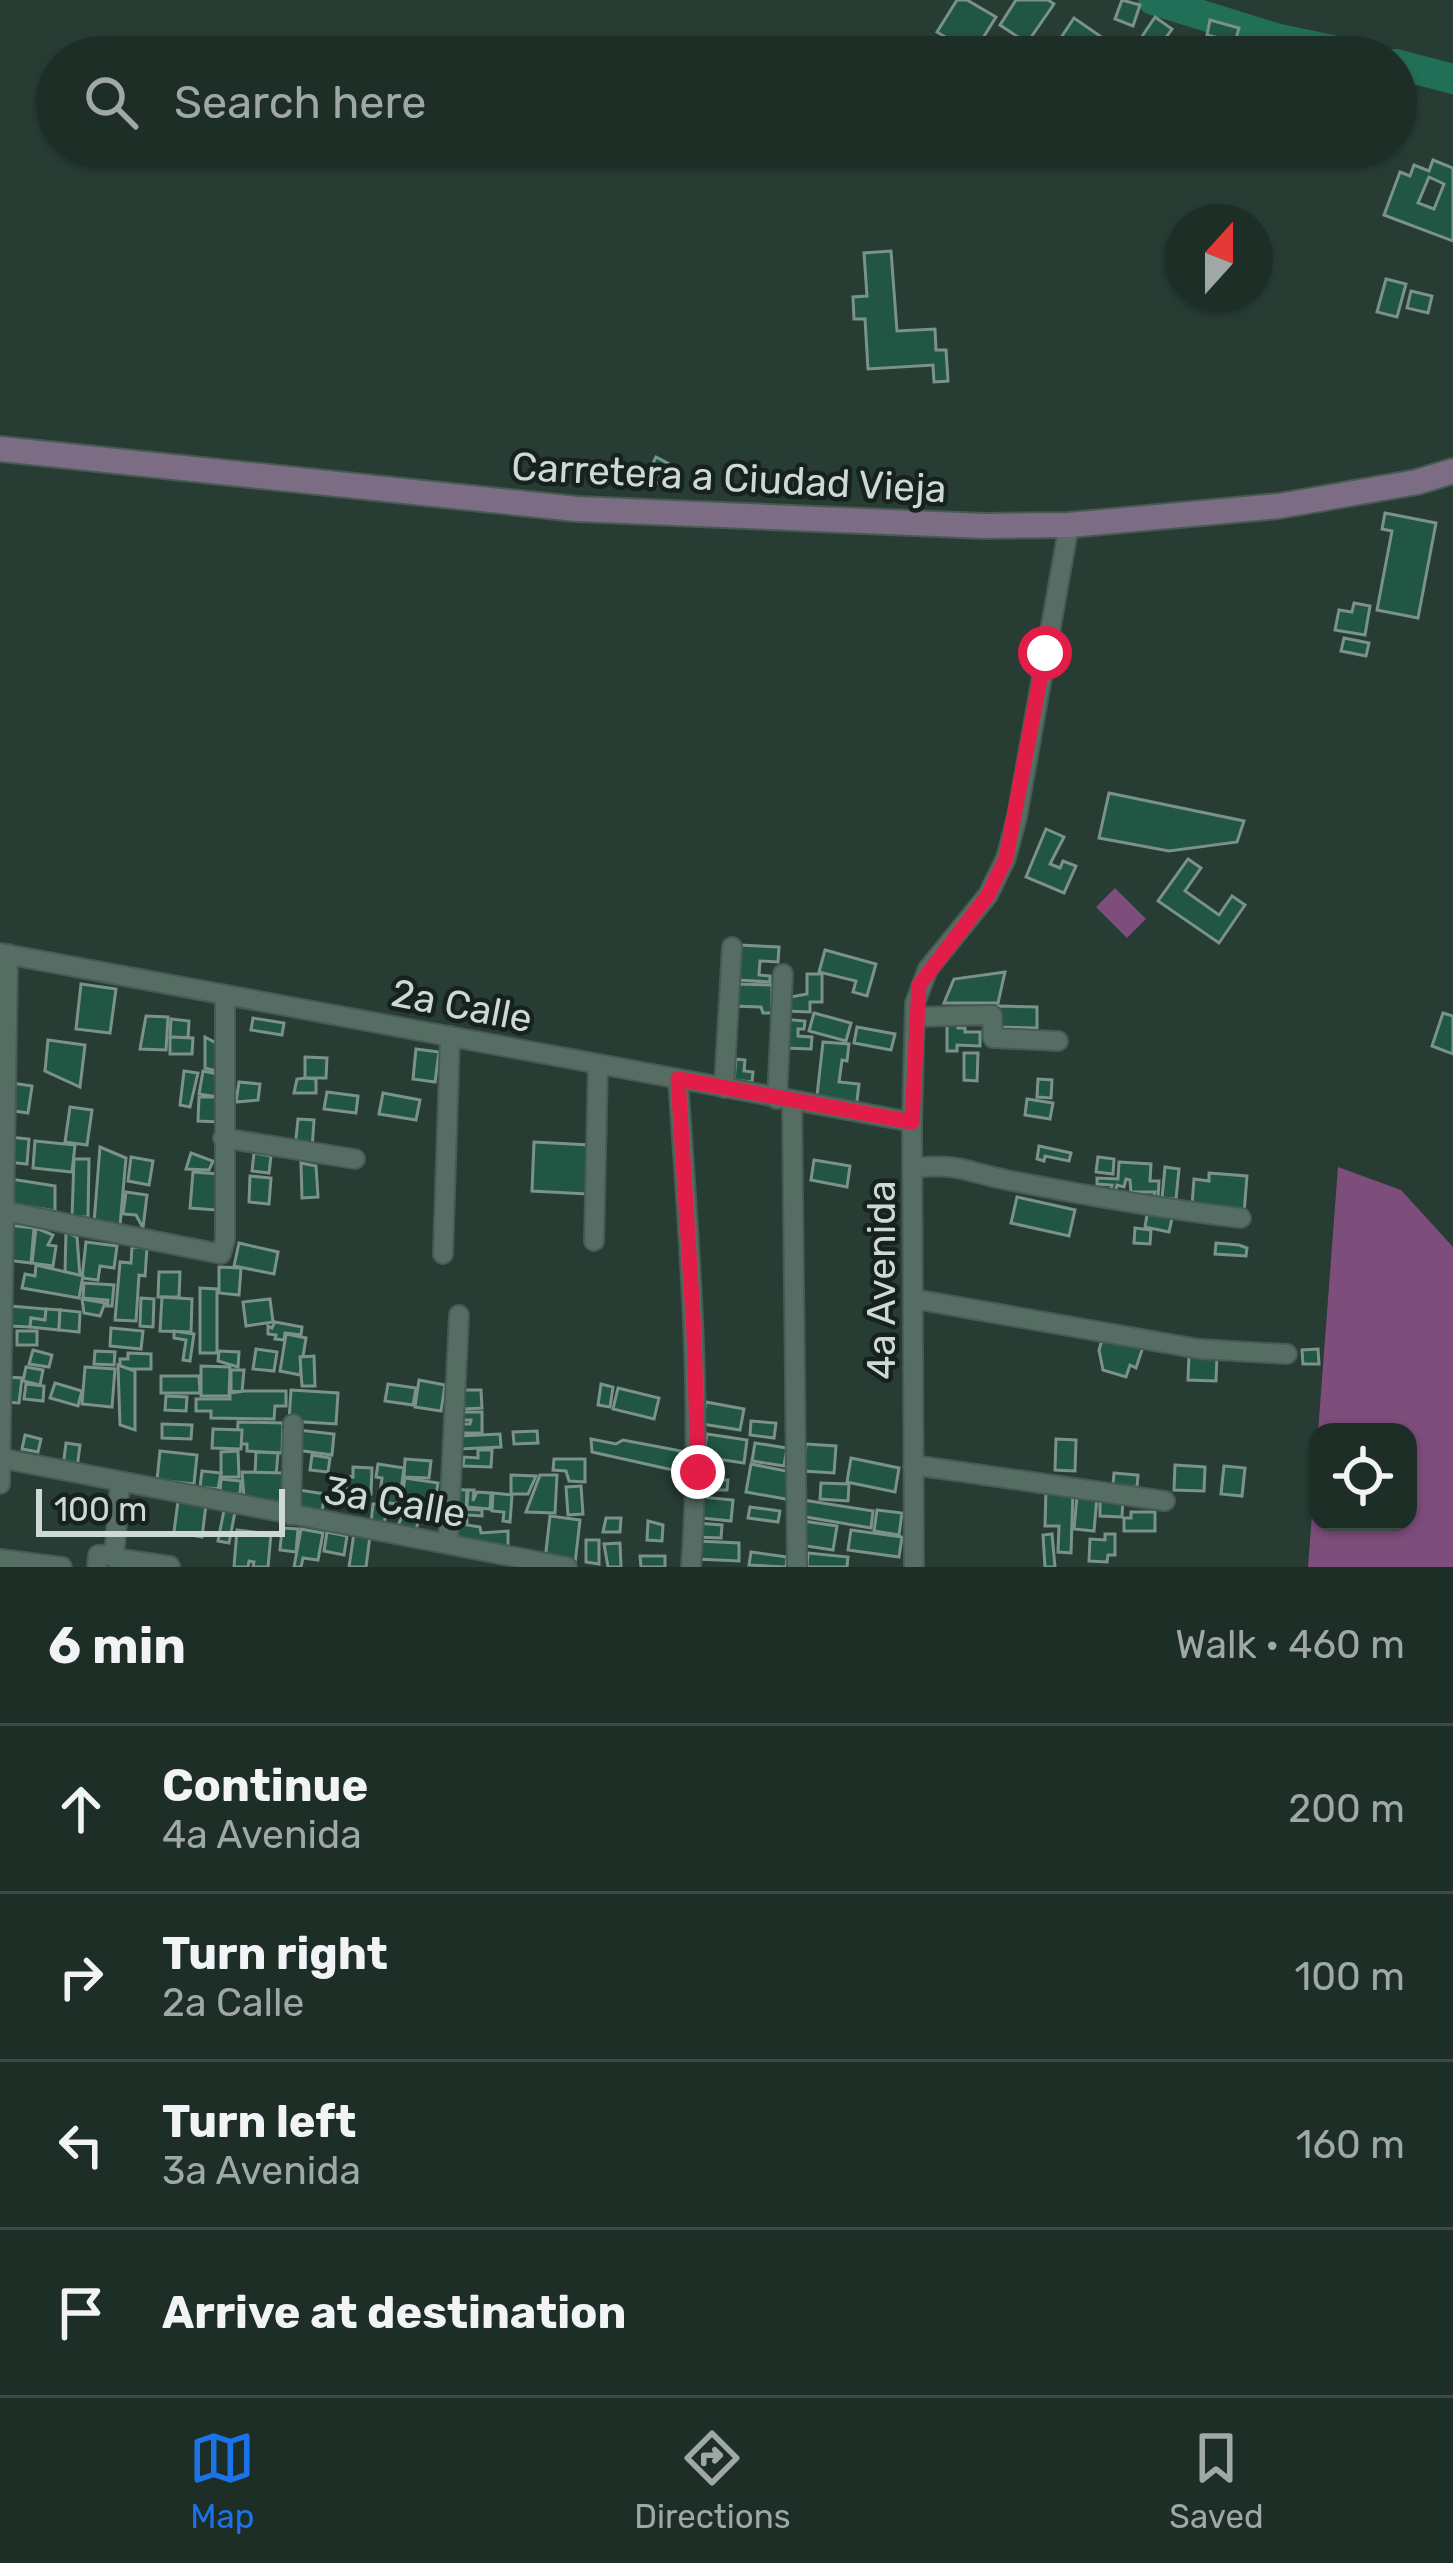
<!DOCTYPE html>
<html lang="en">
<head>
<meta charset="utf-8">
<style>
	body { margin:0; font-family:Rubik,sans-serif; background:#25362f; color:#f1f3f6 }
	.controls { position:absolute; right:36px; bottom:36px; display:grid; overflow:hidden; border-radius:24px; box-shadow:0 3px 9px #0004 }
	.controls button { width:108px; height:108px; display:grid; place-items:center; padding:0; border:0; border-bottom:3px solid #3b4a44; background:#1d2e27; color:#f1f3f6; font:60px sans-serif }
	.compass { position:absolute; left:1165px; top:204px; width:108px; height:108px; border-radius:50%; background:#1d2e27; box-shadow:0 3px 9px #0004; rotate:21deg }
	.scale { position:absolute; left:36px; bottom:30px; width:249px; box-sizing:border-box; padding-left:12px; border:6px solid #ccd9d4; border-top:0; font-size:33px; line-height:42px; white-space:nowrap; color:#ccd9d4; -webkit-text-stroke:9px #17211d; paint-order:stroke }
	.stop { position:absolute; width:36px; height:36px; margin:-27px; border:9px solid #e11d48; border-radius:50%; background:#fff }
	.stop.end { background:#e11d48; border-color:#fff; box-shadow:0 3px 12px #0008 }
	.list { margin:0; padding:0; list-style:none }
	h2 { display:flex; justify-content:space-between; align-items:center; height:156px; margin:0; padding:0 48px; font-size:51px }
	h2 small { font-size:39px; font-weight:400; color:#a0a8a7 }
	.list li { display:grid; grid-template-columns:78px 1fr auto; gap:36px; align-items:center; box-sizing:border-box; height:168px; padding:0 48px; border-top:3px solid #3b4a44 }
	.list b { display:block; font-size:45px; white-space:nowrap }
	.list p { margin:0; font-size:39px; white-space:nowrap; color:#a0a8a7 }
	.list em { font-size:39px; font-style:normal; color:#a0a8a7 }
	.icon { flex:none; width:66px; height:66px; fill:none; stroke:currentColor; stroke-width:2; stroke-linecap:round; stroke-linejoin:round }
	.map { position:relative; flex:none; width:1453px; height:1567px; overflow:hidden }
	.search { position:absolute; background:#1d2e27; box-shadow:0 3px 9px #0004; left:36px; right:36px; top:36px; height:132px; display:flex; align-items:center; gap:30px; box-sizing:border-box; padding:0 42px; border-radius:66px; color:#a0a8a7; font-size:45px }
	.sheet { height:828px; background:#1d2e27 }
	nav { display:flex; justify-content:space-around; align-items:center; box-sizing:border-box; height:168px; border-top:3px solid #3b4a44; background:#1d2e27; font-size:33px; color:#a0a8a7 }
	nav a { display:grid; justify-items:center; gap:6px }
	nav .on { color:#1a73e8 }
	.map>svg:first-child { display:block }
	.green { fill:#7d4d7c }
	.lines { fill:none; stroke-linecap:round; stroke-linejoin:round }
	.river { stroke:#226f57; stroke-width:30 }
	.building { fill:#215544; stroke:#7a9288; stroke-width:3; fill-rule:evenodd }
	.street-casing { stroke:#475a53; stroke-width:22 }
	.secondary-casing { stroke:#475a53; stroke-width:28 }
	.street { stroke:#566d64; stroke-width:18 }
	.secondary { stroke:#7c6d85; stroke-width:24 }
	.route { stroke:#e11d48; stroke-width:15 }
	.labels { text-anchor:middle; stroke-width:9; stroke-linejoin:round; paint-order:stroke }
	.street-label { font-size:39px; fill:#ccd9d4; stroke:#17211d }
</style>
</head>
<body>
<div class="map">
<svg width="1453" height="1567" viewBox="0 0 1453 1567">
	<rect width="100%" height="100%" fill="#273d34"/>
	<g class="green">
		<path d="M1115 888 1146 919 1127 938 1096 907Z"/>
		<path d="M1338 1167 1401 1190 1453 1247V1567H1308L1318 1436V1522H1408V1432H1318Z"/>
	</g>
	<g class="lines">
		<g class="river">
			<path d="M1153 0 1279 39 1366 57"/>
			<path d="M1396 64 1453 79"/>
		</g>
	</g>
	<g class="building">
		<path d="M957 0H967L996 17 973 54 937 32Z"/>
		<path d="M1016 0H1048L1054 4 1027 43 1000 25Z"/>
		<path d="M1122 0 1140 5 1133 26 1115 19Z"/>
		<path d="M1155 17 1172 29 1152 57H1048L1074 18 1129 56Z"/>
		<path d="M1210 20 1239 28 1235 42 1207 35Z"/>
		<path d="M994 38 1022 55 1021 57H991L984 53Z"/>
		<path d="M1260 40 1293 52 1291 57H1278L1257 49Z"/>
		<path d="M1037 147H1073L1062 164Z"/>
		<path d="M1433 160 1453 168V241L1384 215 1400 172 1410 176 1414 165 1429 171ZM1429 177 1444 184 1434 209 1418 203Z"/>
		<path d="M891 251 897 331 935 329 936 350H946L948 381 934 382 933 365 868 369 865 319H854L853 297 867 296 864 253Z"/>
		<path d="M1386 279 1406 284 1397 317 1377 312Z"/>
		<path d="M1411 291 1432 296 1428 313 1407 308Z"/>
		<path d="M656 457 677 468 667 488 646 477Z"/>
		<path d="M1385 513 1436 523 1418 618 1377 610 1392 531 1382 529Z"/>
		<path d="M1354 603 1370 606 1365 635 1335 630 1339 610 1352 612Z"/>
		<path d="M1344 638 1369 643 1366 656 1341 651Z"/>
		<path d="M1109 793 1244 821 1237 842 1169 851 1099 838Z"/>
		<path d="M1046 829 1064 837 1050 864 1060 868 1063 861 1076 866 1064 893 1026 877Z"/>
		<path d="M1188 859 1201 868 1185 891 1219 915 1232 896 1245 905 1219 943 1158 901Z"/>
		<path d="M739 945 779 947 778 962 760 961 759 975 770 976V982L738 980Z"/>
		<path d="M825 950 876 964 867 996 853 992 856 981 819 972Z"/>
		<path d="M1005 972 998 1003H944L954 979Z"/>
		<path d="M807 974H822V1002H810V1012L785 1011V998L807 994Z"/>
		<path d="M81 984 116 989 110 1033 76 1029Z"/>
		<path d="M734 984 772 985V1005H776V1013H763L761 1007 733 1006Z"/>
		<path d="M997 1006 1037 1007V1028L997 1027Z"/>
		<path d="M814 1013 851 1023 846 1041 809 1031Z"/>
		<path d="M1443 1013 1453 1016V1054L1432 1046Z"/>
		<path d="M146 1016 168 1017 166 1050 140 1049Z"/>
		<path d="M253 1018 284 1023 282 1035 251 1030Z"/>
		<path d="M171 1019 189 1021 188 1038 170 1037Z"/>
		<path d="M782 1019 805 1021 804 1029H798V1036L812 1037 811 1049 784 1048Z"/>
		<path d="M947 1019H958V1028H965V1032H980V1046L957 1045V1051H947Z"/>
		<path d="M857 1027 895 1034 891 1050 854 1043Z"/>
		<path d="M170 1037 193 1038 192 1054H170Z"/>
		<path d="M205 1037 216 1043V1071L205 1068Z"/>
		<path d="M48 1040 85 1045 80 1087 45 1071Z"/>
		<path d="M823 1042 849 1044 847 1061 842 1060 839 1082 859 1084 856 1109 816 1105Z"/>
		<path d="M416 1049 439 1052 435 1082 413 1079Z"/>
		<path d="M964 1053H978L977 1081 964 1080Z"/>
		<path d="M305 1057 327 1058 326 1078H305Z"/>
		<path d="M736 1059 745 1060 744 1071 753 1072 752 1082 734 1080Z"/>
		<path d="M184 1071 198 1073 190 1107 180 1105Z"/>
		<path d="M203 1071 222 1075 218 1097 199 1094Z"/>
		<path d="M305 1078 316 1079V1093H294L297 1079Z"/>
		<path d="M1038 1079 1052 1080 1051 1098 1037 1097Z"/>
		<path d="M239 1082 260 1084 258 1100 236 1102Z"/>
		<path d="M12 1083 32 1086 28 1113 7 1110Z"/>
		<path d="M327 1092 358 1096 356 1113 324 1109Z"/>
		<path d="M383 1093 420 1100 416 1120 379 1114Z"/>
		<path d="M199 1097H218L220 1122 198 1121Z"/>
		<path d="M1027 1099 1053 1103 1050 1119 1025 1115Z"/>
		<path d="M70 1107 92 1110 87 1145 65 1142Z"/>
		<path d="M298 1119 314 1120 312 1149 295 1148Z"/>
		<path d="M9 1137 29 1139 27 1164 7 1162Z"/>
		<path d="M35 1141 75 1145 72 1172 33 1168Z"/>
		<path d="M534 1142 589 1145 587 1194 532 1191Z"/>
		<path d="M1039 1146 1071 1153 1069 1161 1045 1156 1044 1161 1037 1159Z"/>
		<path d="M100 1147 126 1158 120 1226 94 1223Z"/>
		<path d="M191 1153 213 1161 209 1170 186 1169Z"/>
		<path d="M254 1153 271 1156 269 1173 252 1171Z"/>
		<path d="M131 1157 153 1161 149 1185 128 1181Z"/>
		<path d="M1098 1157 1114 1159 1113 1174 1096 1172Z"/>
		<path d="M74 1159H89L88 1217H72Z"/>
		<path d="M814 1160 850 1166 847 1187 811 1180Z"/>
		<path d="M1119 1162 1151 1164 1150 1181H1159L1158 1198H1153L1155 1192H1131L1130 1180 1126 1179 1124 1187 1117 1185 1115 1193 1110 1192 1112 1185 1097 1184V1178L1118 1179Z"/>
		<path d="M301 1163 316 1166 318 1197 302 1198Z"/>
		<path d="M1165 1167 1179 1169 1176 1199 1162 1198Z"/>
		<path d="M193 1172 219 1174 216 1210 190 1208Z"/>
		<path d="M1209 1173 1247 1176 1244 1213 1192 1205 1194 1179 1209 1181Z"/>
		<path d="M250 1176 271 1178 269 1204 249 1202Z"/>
		<path d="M11 1179 55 1186V1211L14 1204Z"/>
		<path d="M126 1192 147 1195 143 1228 136 1215 123 1214Z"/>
		<path d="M1017 1197 1075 1210 1069 1236 1011 1223Z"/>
		<path d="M1148 1209 1173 1214 1169 1232 1145 1227Z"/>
		<path d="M8 1225 34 1228 31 1263 6 1260Z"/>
		<path d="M36 1228 53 1235 48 1245 56 1246 53 1266 32 1263Z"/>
		<path d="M1135 1228 1151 1230 1150 1244 1134 1243Z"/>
		<path d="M66 1232 77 1237 80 1277 65 1272Z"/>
		<path d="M86 1242 117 1246 114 1268 100 1266 98 1280 82 1278Z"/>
		<path d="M239 1243 278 1252 274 1274 234 1266Z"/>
		<path d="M1216 1243 1239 1245 1247 1248 1246 1256 1215 1254Z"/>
		<path d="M132 1247 147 1248 145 1276 139 1275 136 1321 115 1320 120 1262 131 1263Z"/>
		<path d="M36 1265 83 1276 79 1298 22 1288 25 1274 35 1276Z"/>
		<path d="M219 1267 241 1268 239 1295 219 1293Z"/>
		<path d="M159 1272H180L179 1297H158Z"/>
		<path d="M84 1283 114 1285 112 1306H107L108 1300 83 1298Z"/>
		<path d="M200 1288 217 1289V1353H200Z"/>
		<path d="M162 1297 192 1299 191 1332 160 1331Z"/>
		<path d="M141 1298 154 1299 153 1327 140 1326Z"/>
		<path d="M82 1299 105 1303 100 1316 84 1313Z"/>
		<path d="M270 1299 273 1322 246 1326 243 1302Z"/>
		<path d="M10 1306 46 1309 45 1320 31 1318 30 1327 9 1326Z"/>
		<path d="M46 1309 60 1310 59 1330 30 1327 31 1318 45 1320Z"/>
		<path d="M60 1310 80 1312 79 1332 59 1330Z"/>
		<path d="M275 1322 302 1327 301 1335 285 1333 284 1340 275 1339 276 1335 268 1334V1326L272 1328Z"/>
		<path d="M111 1328 143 1331 141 1349 110 1346Z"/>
		<rect x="17" y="1331" width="20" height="14"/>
		<path d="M174 1331 194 1334 190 1361 183 1360 186 1340 174 1338Z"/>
		<path d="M286 1334 306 1338 300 1375 280 1371Z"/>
		<path d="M1102 1340 1143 1347 1136 1368 1130 1365 1126 1377 1103 1370 1099 1350Z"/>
		<path d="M256 1349 277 1352 274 1371 253 1369Z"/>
		<path d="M1318 1349 1319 1364H1303L1302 1350Z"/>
		<path d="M33 1350 52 1355 49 1367 29 1364Z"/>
		<path d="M95 1351 115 1352 114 1365 94 1364Z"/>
		<path d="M219 1351 239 1352 238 1367 218 1361Z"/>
		<path d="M128 1353 151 1354V1369H120V1359H128Z"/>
		<path d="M1189 1354 1217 1355 1216 1381 1188 1380Z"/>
		<path d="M314 1356 315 1386H302L300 1357Z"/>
		<path d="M118 1365 135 1371V1430L120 1425Z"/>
		<path d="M201 1366 230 1367 229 1396H201Z"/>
		<path d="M26 1367 43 1370 40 1385 23 1381Z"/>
		<path d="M85 1367 115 1369 112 1407 82 1404Z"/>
		<path d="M231 1370H244L242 1392 231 1391Z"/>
		<path d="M161 1376H199L200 1393H161Z"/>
		<path d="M8 1377 22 1378 19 1403 5 1402Z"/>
		<path d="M419 1380 445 1385 441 1411 415 1407Z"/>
		<path d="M55 1383 82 1391 78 1406 50 1398Z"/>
		<path d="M26 1384 44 1386 43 1401 24 1399Z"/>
		<path d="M388 1384 416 1388 413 1405 385 1401Z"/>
		<path d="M601 1384 613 1387 610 1407 598 1405Z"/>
		<path d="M618 1388 659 1398 654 1419 613 1409Z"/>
		<path d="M291 1390 338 1393 336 1424 289 1421Z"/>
		<path d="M463 1390H481L482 1408 464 1409Z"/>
		<path d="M244 1391H286V1406H275L274 1419 211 1418V1411H196V1399H230V1393Z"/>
		<path d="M166 1396 187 1397 186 1411 165 1410Z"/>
		<path d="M706 1402 744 1409 740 1430 702 1424Z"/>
		<path d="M462 1412H482V1433H460V1424H470L471 1420H462Z"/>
		<path d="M751 1421 776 1423 774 1438 750 1435Z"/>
		<path d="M238 1422 283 1423 282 1453 247 1451V1444H237Z"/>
		<path d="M162 1424 192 1425 191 1439 162 1438Z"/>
		<path d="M213 1429 242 1430 241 1449 212 1448Z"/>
		<path d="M298 1430 334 1434 332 1455 296 1450Z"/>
		<path d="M537 1431 538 1443 514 1444 513 1432Z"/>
		<path d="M500 1434 501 1447 460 1449V1436Z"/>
		<path d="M707 1434 747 1440 744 1463 703 1457Z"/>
		<path d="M25 1435 41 1439 38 1452 22 1449Z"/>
		<path d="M591 1439 616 1444 623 1440 681 1451 682 1472 592 1452Z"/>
		<path d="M1056 1439 1076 1440 1075 1471 1055 1470Z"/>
		<path d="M66 1443 80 1445 77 1468 63 1467Z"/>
		<path d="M755 1443 787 1448 784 1466 752 1461Z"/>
		<path d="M806 1444 836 1446 834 1473 803 1471Z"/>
		<path d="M478 1450H492L491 1467 463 1466 464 1457 478 1458Z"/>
		<path d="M160 1451 197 1455 194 1484 157 1480Z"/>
		<path d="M238 1451 239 1477H221V1452Z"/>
		<path d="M256 1452 278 1453 276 1477 255 1475Z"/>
		<path d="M312 1455 330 1458 328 1472 310 1470Z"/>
		<path d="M851 1458 899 1468 895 1492 847 1482Z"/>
		<path d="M405 1459 431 1461 429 1478 404 1477Z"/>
		<path d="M554 1459H585V1482L569 1481 566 1471 553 1470Z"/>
		<path d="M378 1464 404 1468 399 1504 379 1502 382 1478 376 1477Z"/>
		<path d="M751 1464 796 1473 791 1500 746 1492Z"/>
		<path d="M1175 1465 1205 1467 1204 1491 1174 1490Z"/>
		<path d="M1224 1466 1245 1468 1242 1496 1221 1494Z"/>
		<path d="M353 1467 372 1468 371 1494 349 1493V1488H344V1476L353 1477Z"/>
		<path d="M202 1471 221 1473 218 1489 200 1487Z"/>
		<path d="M242 1472 284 1473 285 1503 244 1497Z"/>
		<path d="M1114 1473 1138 1475 1137 1487 1113 1485Z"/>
		<path d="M511 1475 536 1476 528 1494H511Z"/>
		<path d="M540 1475H557L555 1513 526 1512Z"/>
		<path d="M405 1478 438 1483 434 1507 401 1503Z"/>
		<path d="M221 1479 241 1481 240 1494 220 1493Z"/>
		<path d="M702 1480H728L727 1490H702Z"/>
		<path d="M821 1483 849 1484 848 1501 820 1499Z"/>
		<path d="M581 1486 583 1514 568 1515 566 1487Z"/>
		<path d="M455 1489 467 1490 466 1509 482 1510V1516L453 1514Z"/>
		<path d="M1046 1489 1073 1490 1071 1553 1058 1552 1059 1526H1045Z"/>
		<path d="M299 1490 325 1494 322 1511 296 1507Z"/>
		<path d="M468 1490H474L473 1501 477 1492 491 1493 490 1509 467 1507Z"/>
		<path d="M493 1493 512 1495 510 1522 503 1521 504 1512 492 1511Z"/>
		<path d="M1077 1496 1097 1497 1094 1531 1074 1529Z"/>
		<path d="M702 1497 733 1500 731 1521 701 1518Z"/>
		<path d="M1100 1498H1123L1122 1517 1100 1516Z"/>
		<path d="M803 1500 873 1511 871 1528 800 1516Z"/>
		<path d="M178 1501 206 1505 202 1537 174 1532Z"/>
		<path d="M373 1504 387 1505 384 1525 371 1523Z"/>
		<path d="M407 1507 421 1510 416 1530 398 1525Z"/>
		<path d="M750 1507 780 1511 778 1522 748 1518Z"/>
		<path d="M224 1510 235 1512 229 1543 218 1541Z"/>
		<path d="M877 1510 902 1513 899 1535 874 1531Z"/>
		<path d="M1131 1512H1155V1531H1124V1518H1131Z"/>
		<path d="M455 1516 467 1519V1525L480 1527 481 1533 508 1531V1550L455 1540Z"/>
		<path d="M550 1516 580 1520 575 1564 545 1560Z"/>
		<path d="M606 1518H621L620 1532H603Z"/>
		<path d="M648 1521 663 1525 662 1541 647 1540Z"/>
		<path d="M803 1521 837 1526 833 1550 800 1545Z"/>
		<path d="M696 1523 722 1525 721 1538 696 1537Z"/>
		<path d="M282 1528 298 1529 296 1552 280 1550Z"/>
		<path d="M301 1529 323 1533 318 1560 303 1558 301 1567H294Z"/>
		<path d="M237 1530 271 1534 268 1567H253L254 1562 249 1561 248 1567H234Z"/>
		<path d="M851 1530 902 1537 899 1557 848 1550Z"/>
		<path d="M327 1532 347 1536 344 1555 324 1551Z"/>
		<path d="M354 1533 370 1536 366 1567H349Z"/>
		<path d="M1052 1534 1055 1567H1045L1043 1535Z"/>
		<path d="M1105 1534H1115V1555H1108L1107 1562 1089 1561 1090 1539 1105 1540Z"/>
		<path d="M586 1540H599V1564L586 1562Z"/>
		<path d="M697 1541 739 1543V1561L696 1559Z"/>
		<path d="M620 1543 621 1567H608L604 1544Z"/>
		<path d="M751 1552 787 1557 786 1567 749 1565Z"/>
		<path d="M808 1553 848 1557 847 1567H807Z"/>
		<path d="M640 1556H665V1567H641Z"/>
	</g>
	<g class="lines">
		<defs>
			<g id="street">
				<path d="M0 953 912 1122"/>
				<path d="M915 1017 992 1015 993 1038 1058 1041"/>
				<path d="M678 1079C689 1242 703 1404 691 1567"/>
				<path d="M724 1088 732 947"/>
				<path d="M777 1099 783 974"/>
				<path d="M792 1102 797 1567"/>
				<path d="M223 1138 355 1159"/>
				<path d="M915 1168C960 1163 966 1172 1007 1180 1084 1195 1163 1209 1241 1218"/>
				<path d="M4 1211 221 1254 225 1240V995"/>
				<path d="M594 1241 598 1064"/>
				<path d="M443 1254 450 1036"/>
				<path d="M914 1299 1199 1349 1287 1354"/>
				<path d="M0 1458 567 1567"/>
				<path d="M913 1465 1165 1501"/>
				<path d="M120 1482 114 1558 170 1566"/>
				<path d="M0 1484 8 954"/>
				<path d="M291 1515 293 1424"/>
				<path d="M448 1544 459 1315"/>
				<path d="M0 1559 62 1567"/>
				<path d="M97 1567 98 1555 114 1554"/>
				<path d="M914 1567 912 1122 915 1003 928 969 988 895 1006 858 1017 817 1069 525"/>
			</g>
			<path id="secondary" d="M0 449 577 509 984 526 1069 525 1279 506 1417 482 1453 471"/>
		</defs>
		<use href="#street" class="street-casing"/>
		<use href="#secondary" class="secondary-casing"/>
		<use href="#street" class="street"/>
		<use href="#secondary" class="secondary"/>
	</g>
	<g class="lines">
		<path class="route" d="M698 1472 694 1333 678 1079 912 1122 919 985 988 895 1006 858 1045 653"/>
	</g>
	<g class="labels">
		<g class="street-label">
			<text transform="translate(729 477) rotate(3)" y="14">Carretera a Ciudad Vieja</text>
			<text transform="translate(462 1005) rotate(11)" y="14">2a Calle</text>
			<text transform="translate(881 1280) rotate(-90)" y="14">4a Avenida</text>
			<text transform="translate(395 1501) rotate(10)" y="14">3a Calle</text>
		</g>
	</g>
</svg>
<div class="controls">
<button><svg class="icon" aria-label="locate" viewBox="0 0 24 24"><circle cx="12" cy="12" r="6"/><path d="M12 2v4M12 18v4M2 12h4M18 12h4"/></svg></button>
</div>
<svg class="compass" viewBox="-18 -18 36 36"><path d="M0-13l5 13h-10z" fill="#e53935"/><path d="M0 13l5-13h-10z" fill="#a0a8a7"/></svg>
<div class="scale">100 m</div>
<div class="stop" style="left:1045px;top:653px"></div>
<div class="stop end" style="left:698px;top:1472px"></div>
<div class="search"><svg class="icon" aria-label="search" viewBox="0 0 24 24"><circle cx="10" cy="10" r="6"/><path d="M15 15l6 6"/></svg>Search here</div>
</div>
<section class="sheet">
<h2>6 min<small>Walk · 460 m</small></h2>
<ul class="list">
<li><svg class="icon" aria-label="ahead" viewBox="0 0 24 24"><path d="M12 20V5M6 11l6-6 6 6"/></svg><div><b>Continue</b><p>4a Avenida</p></div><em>200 m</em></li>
<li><svg class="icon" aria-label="right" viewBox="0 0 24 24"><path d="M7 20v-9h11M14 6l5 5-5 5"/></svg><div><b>Turn right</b><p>2a Calle</p></div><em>100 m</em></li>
<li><svg class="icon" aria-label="left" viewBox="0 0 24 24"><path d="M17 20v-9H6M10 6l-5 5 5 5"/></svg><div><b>Turn left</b><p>3a Avenida</p></div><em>160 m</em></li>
<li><svg class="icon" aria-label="arrive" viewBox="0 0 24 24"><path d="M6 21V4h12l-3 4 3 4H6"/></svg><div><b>Arrive at destination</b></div></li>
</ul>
</section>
<nav>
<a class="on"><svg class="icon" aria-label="map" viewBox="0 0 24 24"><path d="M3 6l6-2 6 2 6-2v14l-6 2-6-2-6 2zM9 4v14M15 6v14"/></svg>Map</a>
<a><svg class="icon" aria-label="directions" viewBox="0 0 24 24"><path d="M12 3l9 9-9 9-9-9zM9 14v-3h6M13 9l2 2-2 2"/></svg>Directions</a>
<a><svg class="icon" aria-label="saved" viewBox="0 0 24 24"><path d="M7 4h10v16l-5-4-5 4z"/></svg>Saved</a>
</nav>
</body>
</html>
